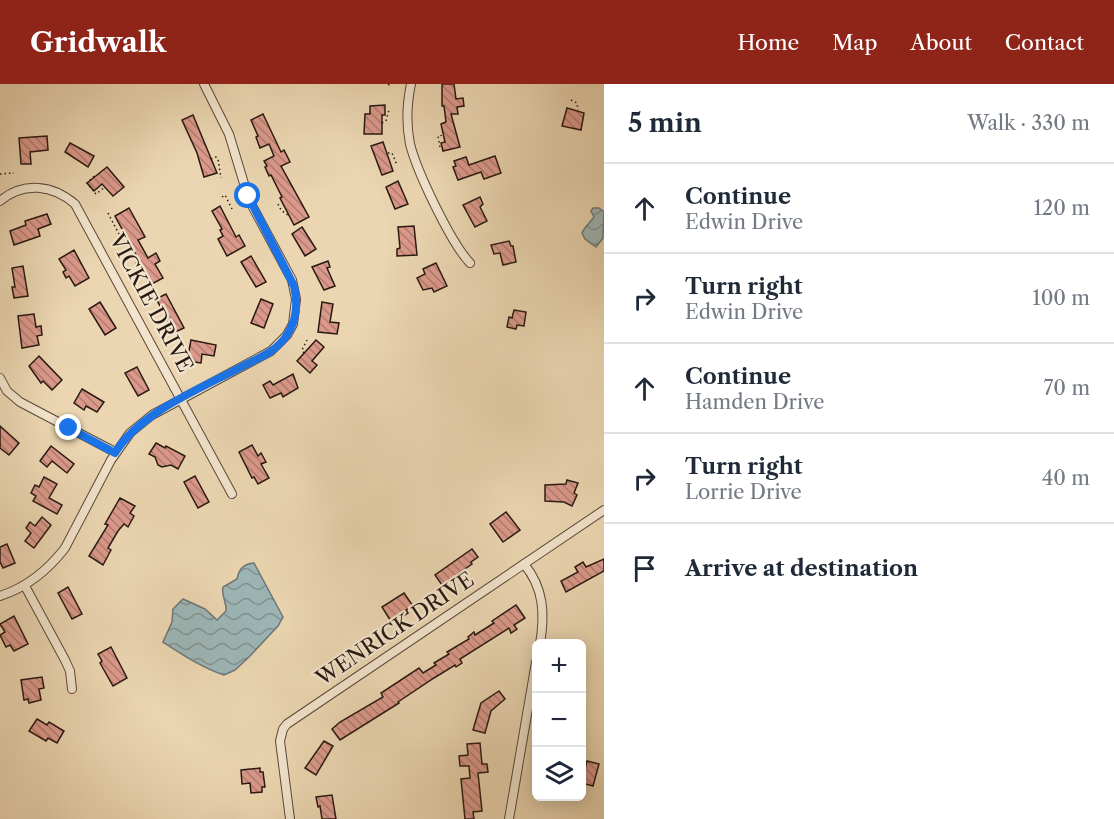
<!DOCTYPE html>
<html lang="en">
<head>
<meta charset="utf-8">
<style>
	body { margin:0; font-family:"Libre Caslon Text",serif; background:#f6f6f7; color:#1f2937 }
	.controls { position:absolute; right:18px; bottom:18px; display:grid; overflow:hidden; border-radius:9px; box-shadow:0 3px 15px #0003 }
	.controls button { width:54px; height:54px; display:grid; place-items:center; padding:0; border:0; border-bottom:2px solid #e0e1e3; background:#fff; color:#1f2937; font:30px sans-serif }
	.stop { position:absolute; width:18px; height:18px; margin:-14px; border:4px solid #1a73e8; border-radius:50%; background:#fff }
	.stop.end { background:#1a73e8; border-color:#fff; box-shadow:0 2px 6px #0008 }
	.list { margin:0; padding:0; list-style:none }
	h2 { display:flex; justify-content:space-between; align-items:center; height:78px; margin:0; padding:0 24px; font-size:26px }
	h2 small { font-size:20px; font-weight:400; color:#747a83 }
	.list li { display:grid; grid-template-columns:39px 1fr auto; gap:18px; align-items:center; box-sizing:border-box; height:90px; padding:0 24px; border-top:2px solid #e0e1e3 }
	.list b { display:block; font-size:22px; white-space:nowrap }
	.list p { margin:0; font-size:20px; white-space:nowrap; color:#747a83 }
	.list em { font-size:20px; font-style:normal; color:#747a83 }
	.icon { flex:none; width:33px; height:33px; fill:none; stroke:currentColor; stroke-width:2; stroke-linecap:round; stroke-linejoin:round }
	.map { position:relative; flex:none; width:604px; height:735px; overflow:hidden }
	header { display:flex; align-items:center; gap:36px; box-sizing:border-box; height:84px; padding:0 30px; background:#8f2418; color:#fff }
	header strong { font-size:28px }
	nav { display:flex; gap:33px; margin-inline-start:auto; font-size:21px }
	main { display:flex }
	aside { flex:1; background:#fff }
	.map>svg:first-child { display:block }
	.water { fill:url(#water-waves); stroke:#6e7775; stroke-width:1.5 }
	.building { fill:url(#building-back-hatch); stroke:#281912; stroke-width:1.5 }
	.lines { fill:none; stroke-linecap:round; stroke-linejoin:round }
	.street-casing { stroke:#59483a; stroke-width:10 }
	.path { stroke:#281912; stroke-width:1.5; stroke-dasharray:1.5 3; stroke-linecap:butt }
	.street { stroke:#f2e4cc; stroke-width:8 }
	.route { stroke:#1a73e8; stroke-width:8 }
	.labels { text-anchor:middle; stroke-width:4.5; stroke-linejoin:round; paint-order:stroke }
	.street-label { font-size:21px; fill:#281912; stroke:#f2e4cc }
</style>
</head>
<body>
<header>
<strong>Gridwalk</strong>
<nav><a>Home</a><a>Map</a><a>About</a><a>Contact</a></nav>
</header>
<main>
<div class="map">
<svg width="604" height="735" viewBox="0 0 604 735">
	<defs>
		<pattern id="water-waves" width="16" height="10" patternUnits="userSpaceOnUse" patternTransform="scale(1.5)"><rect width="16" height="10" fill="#9db6b7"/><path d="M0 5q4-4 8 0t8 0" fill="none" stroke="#809393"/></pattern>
		<pattern id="building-back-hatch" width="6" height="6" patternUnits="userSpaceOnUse" patternTransform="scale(1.5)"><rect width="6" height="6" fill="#db998b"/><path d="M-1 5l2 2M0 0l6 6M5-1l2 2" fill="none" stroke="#b27c70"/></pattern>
	</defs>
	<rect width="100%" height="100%" fill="#ebd6b1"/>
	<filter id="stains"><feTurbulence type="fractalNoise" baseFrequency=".00333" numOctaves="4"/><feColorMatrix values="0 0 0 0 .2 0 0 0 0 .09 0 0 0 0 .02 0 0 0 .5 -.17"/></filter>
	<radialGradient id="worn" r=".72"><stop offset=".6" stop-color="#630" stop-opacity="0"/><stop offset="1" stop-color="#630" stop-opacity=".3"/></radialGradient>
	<g class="water">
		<path d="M593 124H599L604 128 603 154 596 163 585 155 582 149C585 142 590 139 594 133L591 127Z"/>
		<path d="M254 479 283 533 278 542 250 572 235 586 224 591C201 583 183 571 163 558L172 538 173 525 183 515 205 525 217 536 226 527C227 518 221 512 223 503L237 495C239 484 244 480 254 479Z"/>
	</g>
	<g class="building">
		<path d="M442 0H454L456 15 463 14 464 22 457 23 458 30H451L460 63 443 67 441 59 445 58 441 40 446 38 444 22H442Z"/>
		<path d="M385 21V31H382V50H364L365 30H370V22Z"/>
		<path d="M567 24 584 29 581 46 562 42Z"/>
		<path d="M263 30 281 68 284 66 290 78 281 82 309 133 294 141 280 114 282 113 271 91 269 92 265 83 267 82 264 77 274 72 269 60 260 64 256 53 258 52 251 36Z"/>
		<path d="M193 31 217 89 204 93 197 69 182 36Z"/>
		<path d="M47 52 48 66 30 68 31 80H21L19 54Z"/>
		<path d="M383 58 393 87 382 91 371 62Z"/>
		<path d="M70 59 94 72 88 83 65 68Z"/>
		<path d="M495 72 501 89 484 95 481 88 458 96 453 83 456 82 454 77 466 73 469 81Z"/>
		<path d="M107 83 124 103 113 112 102 100 94 107 87 99Z"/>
		<path d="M398 97 408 120 395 125 386 103Z"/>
		<path d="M480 113 483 120 480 123 487 137 475 143 463 121Z"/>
		<path d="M220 122 236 153 239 151 245 162 227 172 218 155 223 152 220 146 222 145 212 127Z"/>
		<path d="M129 124 145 153 138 156 148 174 156 169 160 177 155 180 163 194 150 201 136 179 138 178 134 172 136 171 115 132Z"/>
		<path d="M47 130 51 140 38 145 40 152 14 161 10 147 26 141 25 137Z"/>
		<path d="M414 142 417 171 397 172V165L400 164 398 143Z"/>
		<path d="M302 143 316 165 305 172 292 150Z"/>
		<path d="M509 157 511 162H513L516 178 503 181 500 169 494 170 491 161Z"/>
		<path d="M74 166 89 194 75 202 69 192 66 194 63 188 66 186 59 175Z"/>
		<path d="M251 172 266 198 256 203 241 178Z"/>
		<path d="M328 177 330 183 327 184 335 202 324 206 312 183Z"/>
		<path d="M436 179 447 202 434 208 432 204 423 206 417 194 425 190 423 185Z"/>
		<path d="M23 182 28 212 14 214 12 203H15L12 184Z"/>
		<path d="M166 210 184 244 173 249 166 236 168 235 156 215Z"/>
		<path d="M261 215 273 220 264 244 251 239Z"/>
		<path d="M100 218 116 244 105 251 89 225Z"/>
		<path d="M322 218 333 220 330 238 339 239 337 250 318 248Z"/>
		<path d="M514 226 526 228 524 242 517 241 516 245 507 243 509 233 512 234Z"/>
		<path d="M34 230 36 243 41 242 42 251 37 252 39 261 22 264 18 232Z"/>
		<path d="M191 256 216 261 214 272 202 270 201 279 187 277Z"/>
		<path d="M316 256 324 263 312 277 317 281 310 289 297 277Z"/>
		<path d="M39 272 62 296 52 306 43 297 41 299 29 282Z"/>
		<path d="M137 283 149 306 138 312 125 289Z"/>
		<path d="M293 290 298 304 283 313 281 309 270 314 263 301 270 297 273 301Z"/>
		<path d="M82 305 104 318 97 328 86 322 84 326 74 319Z"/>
		<path d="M0 342 19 359 9 371 0 364Z"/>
		<path d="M156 359 165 364 166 362 185 372 178 385 171 381 162 383 158 381 155 373 149 370Z"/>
		<path d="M252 361 258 372 261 369 266 378 261 380 269 394 258 400 254 393 252 394 239 368Z"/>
		<path d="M51 362 74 380 67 389 52 377 47 383 40 377Z"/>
		<path d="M195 392 209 418 198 424 184 398Z"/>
		<path d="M44 393 57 400 49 414 62 421 57 430 33 417 36 412 31 409 35 401 39 403Z"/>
		<path d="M567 396 578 399 574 409 577 411 572 422 564 418 545 417V401L566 400Z"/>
		<path d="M120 414 135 422 130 429 134 432 128 443 124 440 118 447 108 464 111 466 103 481 89 472 108 441 105 440Z"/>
		<path d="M506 428 520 446 503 458 490 440Z"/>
		<path d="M42 433 51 441 34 464 25 457 31 449 26 444 30 438 35 442Z"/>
		<path d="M7 460 15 479 3 484 0 478V463Z"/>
		<path d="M472 465 478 473 471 478 472 480 442 501 435 491Z"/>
		<path d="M604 475V487L566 508 561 497 578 488 575 483 583 478 586 483Z"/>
		<path d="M68 503 82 530 72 535 58 509Z"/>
		<path d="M404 509 413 522 406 526 408 529 392 539 382 523Z"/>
		<path d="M516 521 525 534 514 541 517 545 511 549 509 544 460 575 462 579 456 583 455 581 434 594 398 618 399 619 340 656 332 645 340 638 383 613 381 609 419 584 423 589 436 581 434 579 449 570 447 568 469 555 468 553 474 548 475 551 494 539 492 537Z"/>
		<path d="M14 532 28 560 14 567 10 561 6 563 0 551 5 548 0 540Z"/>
		<path d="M111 563 127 594 113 602 100 579 102 577 98 570Z"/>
		<path d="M42 593 44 604 39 605 41 616 29 619 28 615 24 616 21 596Z"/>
		<path d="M499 607 505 615 491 627 485 649 473 646 481 619Z"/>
		<path d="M37 635 47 641 49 638 64 647 57 659 48 654 46 657 29 647Z"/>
		<path d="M324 657 333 662 316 691 305 684Z"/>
		<path d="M480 659 482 680H487L488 688 478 689 482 727 473 728 474 735H465L461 695 470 694 469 682H460L459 672 468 671 467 660Z"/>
		<path d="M587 677 599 680 593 702 582 699Z"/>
		<path d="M260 684V688H263L265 703H262V708L251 709 250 699 242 700 241 686Z"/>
		<path d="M332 711 336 735H322L320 722 318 723 316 713Z"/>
	</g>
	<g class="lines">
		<defs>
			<g id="street">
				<path d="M411 0C407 19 406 40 410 60 417 88 451 159 470 179"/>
				<path d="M0 117C24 97 53 101 75 120L232 410"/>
				<path d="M0 294 7 307 20 318 115 368"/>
				<path d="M524 480C544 504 545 530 540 560"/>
				<path d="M25 502 65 576 70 587 72 605"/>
				<path d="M0 512C28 503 48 486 65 464L111 376 130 349 152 331 271 267 287 251 293 240 296 215 292 196 249 116 229 50 204 0"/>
				<path d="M290 735 280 657 283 645 287 640 604 426"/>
				<path d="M509 735 536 578"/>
			</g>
		</defs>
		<use href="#street" class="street-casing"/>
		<g class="path">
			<path d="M388 1 390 0"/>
			<path d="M571 16 577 19 578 26"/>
			<path d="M382 39 386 37 389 26"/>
			<path d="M440 63 438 52 444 51"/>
			<path d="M388 69H392L397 81"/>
			<path d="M211 75 216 73 218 75 221 94"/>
			<path d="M0 90 14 89"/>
			<path d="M94 92 87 99 96 110 105 103"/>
			<path d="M222 113 225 111 232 125"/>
			<path d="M278 120 281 126 289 132"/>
			<path d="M108 129 120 152H125"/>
			<path d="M304 269 302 266 307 256"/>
		</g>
		<use href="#street" class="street"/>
	</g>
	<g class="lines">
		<path class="route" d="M69 344 115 369C140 328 202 304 243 282 259 274 277 267 287 251 297 236 298 219 294 202L248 112"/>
	</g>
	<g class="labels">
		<g class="street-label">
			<text transform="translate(151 219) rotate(62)" y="7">VICKIE DRIVE</text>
			<text transform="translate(395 545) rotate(-34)" y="7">WENRICK DRIVE</text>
		</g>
	</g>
	<rect width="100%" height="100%" filter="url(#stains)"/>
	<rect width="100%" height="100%" fill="url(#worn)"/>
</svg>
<div class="controls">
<button>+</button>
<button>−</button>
<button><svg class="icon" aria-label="layers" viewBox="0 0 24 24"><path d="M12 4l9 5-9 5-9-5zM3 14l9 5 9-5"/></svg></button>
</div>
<div class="stop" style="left:248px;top:112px"></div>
<div class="stop end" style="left:69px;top:344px"></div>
</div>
<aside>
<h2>5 min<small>Walk · 330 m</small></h2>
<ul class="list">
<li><svg class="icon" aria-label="ahead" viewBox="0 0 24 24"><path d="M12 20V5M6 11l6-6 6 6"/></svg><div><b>Continue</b><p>Edwin Drive</p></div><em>120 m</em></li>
<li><svg class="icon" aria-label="right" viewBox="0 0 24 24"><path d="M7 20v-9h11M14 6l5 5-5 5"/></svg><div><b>Turn right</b><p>Edwin Drive</p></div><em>100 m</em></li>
<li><svg class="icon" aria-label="ahead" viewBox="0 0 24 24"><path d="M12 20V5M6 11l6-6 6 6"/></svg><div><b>Continue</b><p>Hamden Drive</p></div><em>70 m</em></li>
<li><svg class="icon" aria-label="right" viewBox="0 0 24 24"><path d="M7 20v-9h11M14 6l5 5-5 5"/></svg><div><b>Turn right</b><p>Lorrie Drive</p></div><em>40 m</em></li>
<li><svg class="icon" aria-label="arrive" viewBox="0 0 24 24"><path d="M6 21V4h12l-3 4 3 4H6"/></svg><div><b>Arrive at destination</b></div></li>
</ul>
</aside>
</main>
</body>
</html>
